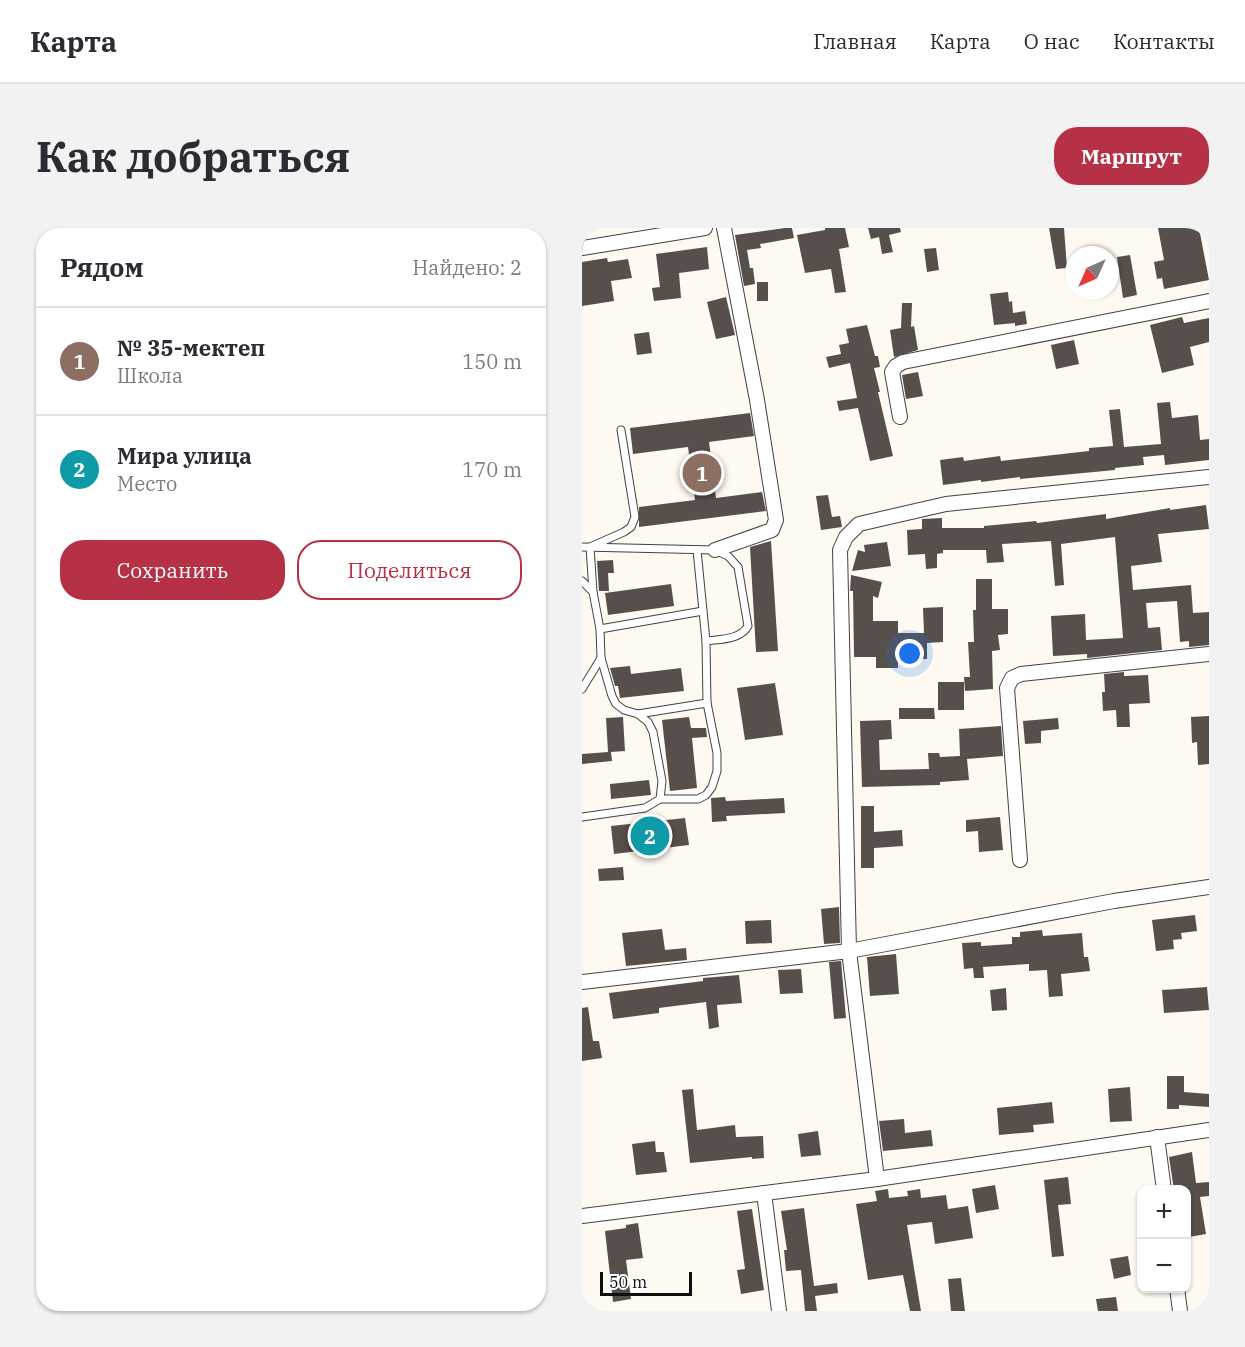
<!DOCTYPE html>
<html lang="ru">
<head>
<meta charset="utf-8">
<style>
	body { margin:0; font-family:"IBM Plex Serif",serif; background:#f2f2f3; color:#2b2b33 }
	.controls { position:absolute; right:18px; bottom:18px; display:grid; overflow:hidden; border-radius:12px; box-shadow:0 2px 4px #0004 }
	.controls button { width:54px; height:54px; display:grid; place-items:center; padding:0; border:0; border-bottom:2px solid #e1e1e2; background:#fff; color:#2b2b33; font:30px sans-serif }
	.compass { position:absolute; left:483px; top:18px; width:54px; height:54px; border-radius:50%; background:#fff; box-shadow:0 2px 4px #0004; rotate:225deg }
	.scale { position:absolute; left:18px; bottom:15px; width:92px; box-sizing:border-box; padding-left:6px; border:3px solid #0f0f0f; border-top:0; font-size:16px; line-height:21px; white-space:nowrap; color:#0f0f0f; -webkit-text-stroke:4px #fff; paint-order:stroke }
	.you { position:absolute; left:328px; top:426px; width:21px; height:21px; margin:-15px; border:4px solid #fff; border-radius:50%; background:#1a73e8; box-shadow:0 0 0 9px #1a73e833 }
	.badge { display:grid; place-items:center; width:39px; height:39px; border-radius:50%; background:#b63046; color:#fff; font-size:20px; font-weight:700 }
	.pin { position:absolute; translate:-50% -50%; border:3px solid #fff; box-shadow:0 2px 6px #0006 }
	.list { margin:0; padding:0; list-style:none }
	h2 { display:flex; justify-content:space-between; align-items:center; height:78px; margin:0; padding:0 24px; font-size:26px }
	h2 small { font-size:20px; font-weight:400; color:#7c7c81 }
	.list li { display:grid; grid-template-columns:39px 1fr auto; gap:18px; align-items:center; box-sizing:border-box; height:108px; padding:0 24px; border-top:2px solid #e1e1e2 }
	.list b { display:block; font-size:22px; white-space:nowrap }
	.list p { margin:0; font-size:20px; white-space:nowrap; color:#7c7c81 }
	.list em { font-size:20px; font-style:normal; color:#7c7c81 }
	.actions { display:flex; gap:12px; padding:18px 24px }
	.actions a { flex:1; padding:14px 0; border:2px solid #b63046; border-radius:24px; text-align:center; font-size:21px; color:#b63046 }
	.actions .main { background:#b63046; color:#fff }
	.map { position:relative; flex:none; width:627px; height:1083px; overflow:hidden; border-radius:24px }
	header { display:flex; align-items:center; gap:36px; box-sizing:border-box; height:84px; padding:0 30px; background:#fff; border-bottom:2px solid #e1e1e2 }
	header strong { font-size:28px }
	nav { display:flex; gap:33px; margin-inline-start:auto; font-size:21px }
	.intro { display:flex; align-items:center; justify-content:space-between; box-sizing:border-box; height:144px; padding:0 36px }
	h1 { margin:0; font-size:42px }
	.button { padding:15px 27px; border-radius:24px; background:#b63046; color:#fff; font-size:21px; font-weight:700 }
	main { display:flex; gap:36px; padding:0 36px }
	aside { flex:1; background:#fff; border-radius:24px; box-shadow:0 2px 4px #0004 }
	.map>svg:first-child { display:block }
	.building { fill:#574f4c }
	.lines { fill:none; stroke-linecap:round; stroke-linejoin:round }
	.service-casing { stroke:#424242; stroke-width:9 }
	.minor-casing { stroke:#424242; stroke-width:16 }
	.service { stroke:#fff; stroke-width:7 }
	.minor { stroke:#fff; stroke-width:14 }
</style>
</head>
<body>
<header>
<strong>Карта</strong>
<nav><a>Главная</a><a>Карта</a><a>О нас</a><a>Контакты</a></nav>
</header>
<div class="intro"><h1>Как добраться</h1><a class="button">Маршрут</a></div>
<main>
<aside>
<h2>Рядом<small>Найдено: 2</small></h2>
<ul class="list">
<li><span class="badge" style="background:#8d6e63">1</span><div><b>№ 35-мектеп</b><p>Школа</p></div><em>150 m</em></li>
<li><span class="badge" style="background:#0f9aa8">2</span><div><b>Мира улица</b><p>Место</p></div><em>170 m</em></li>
</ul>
<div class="actions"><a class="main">Сохранить</a><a>Поделиться</a></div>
</aside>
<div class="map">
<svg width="627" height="1083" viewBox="0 0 627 1083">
	<rect width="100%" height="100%" fill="#fefaf2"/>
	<g class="building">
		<path d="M203 0H210L212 10 178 16 179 20 165 22 168 40H171L173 56 162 58 153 7Z"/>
		<path d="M243 0H263L267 19 257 21 264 64 253 65 249 41 223 45 215 7 243 2Z"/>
		<path d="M286 0H318L319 4 307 7 311 24 300 26 297 9 289 11Z"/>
		<path d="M467 0H482L485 40 474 41Z"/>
		<path d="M576 0H617L627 52 582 61 580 50 575 51 572 34 582 32Z"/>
		<path d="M125 19 127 41 97 45 99 70 72 73 70 60 78 59 74 26Z"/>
		<path d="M354 20 357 42 345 44 342 21Z"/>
		<path d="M548 27 555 67 541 70 535 29Z"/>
		<path d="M25 30 26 34 46 31 50 50 29 53 32 73 0 78V34Z"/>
		<rect x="175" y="54" width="11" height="19"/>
		<path d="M426 64 427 74 430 73 431 85 443 83 445 96 433 98V95L412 97 408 66Z"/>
		<path d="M144 69 153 107 134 111 125 74Z"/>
		<path d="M320 75H330L329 99 332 98 336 122 312 129 308 102 319 100Z"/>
		<path d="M600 89 602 95 627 90V114L608 119 612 137 580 145 568 97Z"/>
		<path d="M285 97 293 128H296L298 139 292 140 298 164H296L311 228 288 233 276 180 257 183 255 173 275 170 268 135 247 140 244 129 259 126 257 117 267 115 264 101Z"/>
		<path d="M67 104 70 125 55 127 52 106Z"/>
		<path d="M492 112 497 136 474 141 469 117Z"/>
		<path d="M336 144 341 168 324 171 320 147Z"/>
		<path d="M588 174 590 190 616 187 618 212 627 211V232L583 237 582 227 561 229 562 237 533 240V242L438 251V249L399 254V252L361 257 358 232 381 229 382 233 418 228 419 233 507 223V220L531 218 527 182 538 181 542 219 579 216 575 175Z"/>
		<path d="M168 185 172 208 127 214 134 270 180 264 184 283 57 299V279L113 272 106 219 51 226 48 200Z"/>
		<path d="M246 267 250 289 258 288 260 299 239 302 234 268Z"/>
		<path d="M624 277 627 301 576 306 580 334 549 338 551 362 609 357 611 385 627 384V417L607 419V413L598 414 595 373 564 375 566 400 578 399 580 422 505 430V426L471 428 469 388 503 386 504 412 541 410 533 309 479 316 482 357 473 358 469 313 420 316 422 334 405 335 404 322H361V325L355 326V340L344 341 343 326 326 327 325 302 340 301V291L360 290V300H402V298L454 293 455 295 524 286V291L588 280V282Z"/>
		<path d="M189 313 196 423 174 424 168 319Z"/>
		<path d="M305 314 309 338 270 343 276 322 283 324 282 317Z"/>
		<path d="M31 332 32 345H26L27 363H17L15 333Z"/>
		<path d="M269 347 300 354 296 370 291 368V393H316V405H342L341 380 361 379V414L345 415V431H316V440H294V429H272L271 363H268Z"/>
		<path d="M394 351H410V381H426V406L416 407 418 422 410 423 411 461 383 463 382 449H388L386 414H392L391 382H394Z"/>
		<path d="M89 356 92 378 26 387 23 365Z"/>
		<path d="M48 438 49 446 99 440 102 463 38 470 36 458H33L28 440Z"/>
		<path d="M542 444V448L566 447 568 475 547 476 548 499H535L534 482 521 483 520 464H523L522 446Z"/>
		<rect x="356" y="454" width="26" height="28"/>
		<path d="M193 455 201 507 163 512 155 460Z"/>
		<path d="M317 480H352L353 491H317Z"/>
		<path d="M627 488V536L616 537 615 514 610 515 609 489Z"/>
		<path d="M41 489 43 523 29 524 30 533 0 536V526L26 524 24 490Z"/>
		<path d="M107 489 109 500H124L125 509 110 510 115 560 88 563 80 492Z"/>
		<path d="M476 490 477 501 459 503V515L443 516 441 493Z"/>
		<path d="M309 492 310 511 297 512 298 542 347 541 346 525H357L358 529 378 528 377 501 419 498 421 528 385 531 387 552 358 554V557L280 559 278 493Z"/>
		<path d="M67 552 69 567 29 571 28 556Z"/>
		<path d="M143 569 144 573 202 570 203 585 144 588 145 593 130 594 129 570Z"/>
		<path d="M279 578H292V604L320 602 321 618 292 620V640H279Z"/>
		<path d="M418 589 421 622 397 624 396 603 384 604V592Z"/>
		<path d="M103 590 107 617 32 626 29 598Z"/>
		<path d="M41 639 42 652 17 653 16 641Z"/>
		<path d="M257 679 258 715 242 716 239 681Z"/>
		<path d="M613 687 615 703 599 705 600 711 591 712 592 721 574 723 570 692Z"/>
		<path d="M189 692 190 715 164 716 163 693Z"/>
		<path d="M80 701 83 722 104 720 105 732 44 738 40 705Z"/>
		<path d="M460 702 461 708 500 705 502 729H506L508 743 479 746 481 768 467 769 465 742 447 743V736L401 739 402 750H392L391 740 382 741 380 715 399 714V718L430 716V709H438V704Z"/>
		<path d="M314 726 317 766 288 768 285 729Z"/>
		<path d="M259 733 264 790 252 791 247 734Z"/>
		<path d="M219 741 221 765 198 766 196 742Z"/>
		<path d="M157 747 160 775 135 777 137 799 127 801 124 774 77 780V785L31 791 27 765 121 753V750Z"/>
		<path d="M625 759 627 782 582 785 580 762Z"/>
		<path d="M424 760 425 782 410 783 408 762Z"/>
		<path d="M6 779 11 813H17L20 830 0 833V780Z"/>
		<path d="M585 848H602V864L627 866V879L597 877V881H585Z"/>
		<path d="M548 859 550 893 528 894 526 861Z"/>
		<path d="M111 861 115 902 153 897 154 909 181 908 182 930 170 931V929L108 935 100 862Z"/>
		<path d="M470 874 472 895 451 897 452 904 417 907 415 880Z"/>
		<path d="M322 891 323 905 349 902 351 918 301 923 297 893Z"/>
		<path d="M236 903 239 927 219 929 216 906Z"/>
		<path d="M73 913 74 924H82L85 944 54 947 50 916Z"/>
		<path d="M610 924 614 955 627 954V968L618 969 624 1006 607 1009 604 997V962H592L587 929Z"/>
		<path d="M486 949 489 976 476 977 482 1028 470 1029 462 952Z"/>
		<path d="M413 957 417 981 394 985 390 961Z"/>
		<path d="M306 961 307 970 326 968 325 963 338 961 339 970 364 967 366 981 386 978 391 1010 353 1016 350 994 325 997 339 1083H328L321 1047 286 1052 274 976 295 973 293 963Z"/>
		<path d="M222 980 232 1058 255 1055 256 1065 233 1068 235 1083H223L219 1042 204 1043 202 1022H205L199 983Z"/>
		<path d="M170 981 182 1062 159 1066 155 1042 163 1041 155 983Z"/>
		<path d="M56 995 61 1030 44 1032 49 1071 31 1074 23 1003 44 1000V997Z"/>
		<path d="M546 1028 549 1047 532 1051 528 1031Z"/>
		<path d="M379 1050 383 1083H369L366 1051Z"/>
		<path d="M534 1069 536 1083H516L514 1071Z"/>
	</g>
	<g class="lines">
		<defs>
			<g id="service">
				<path d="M0 319 133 322 146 328 156 339 166 398C158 412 139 411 124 413"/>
				<path d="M0 353 11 364 18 401 19 430 30 468 34 476 42 482 56 486 66 494 71 504 80 553 78 571 63 580 0 589"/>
				<path d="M11 364 8 319 42 304 49 299 53 289 39 202"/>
				<path d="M18 401 121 383"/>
				<path d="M0 461 19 430"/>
				<path d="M56 486 125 475"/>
				<path d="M78 571H116L124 567 130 559 135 543V525L125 475 124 413 115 322"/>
			</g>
			<g id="minor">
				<path d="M0 20 123 0"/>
				<path d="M318 189 310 144 314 138 321 134 627 73"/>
				<path d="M133 322 190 302 194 292 175 172 142 0"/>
				<path d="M438 632 425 460 430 450 439 446 627 426"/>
				<path d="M0 754 267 723 532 673 627 659"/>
				<path d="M575 909 582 962"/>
				<path d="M295 951 267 723 258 322 264 309 277 296 364 276 627 249"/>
				<path d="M182 965 197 1083"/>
				<path d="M0 988 295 951 627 902"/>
				<path d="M595 1060 598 1083"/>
			</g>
		</defs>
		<use href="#service" class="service-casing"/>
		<use href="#minor" class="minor-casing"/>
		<use href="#service" class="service"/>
		<use href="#minor" class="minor"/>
	</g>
</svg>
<div class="controls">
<button>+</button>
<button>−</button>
</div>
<svg class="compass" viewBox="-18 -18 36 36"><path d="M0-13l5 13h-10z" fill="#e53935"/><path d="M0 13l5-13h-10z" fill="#7c7c81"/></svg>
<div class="scale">50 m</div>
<div class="you"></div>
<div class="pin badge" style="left:120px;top:245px;background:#8d6e63">1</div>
<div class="pin badge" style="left:68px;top:608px;background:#0f9aa8">2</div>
</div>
</main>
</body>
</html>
